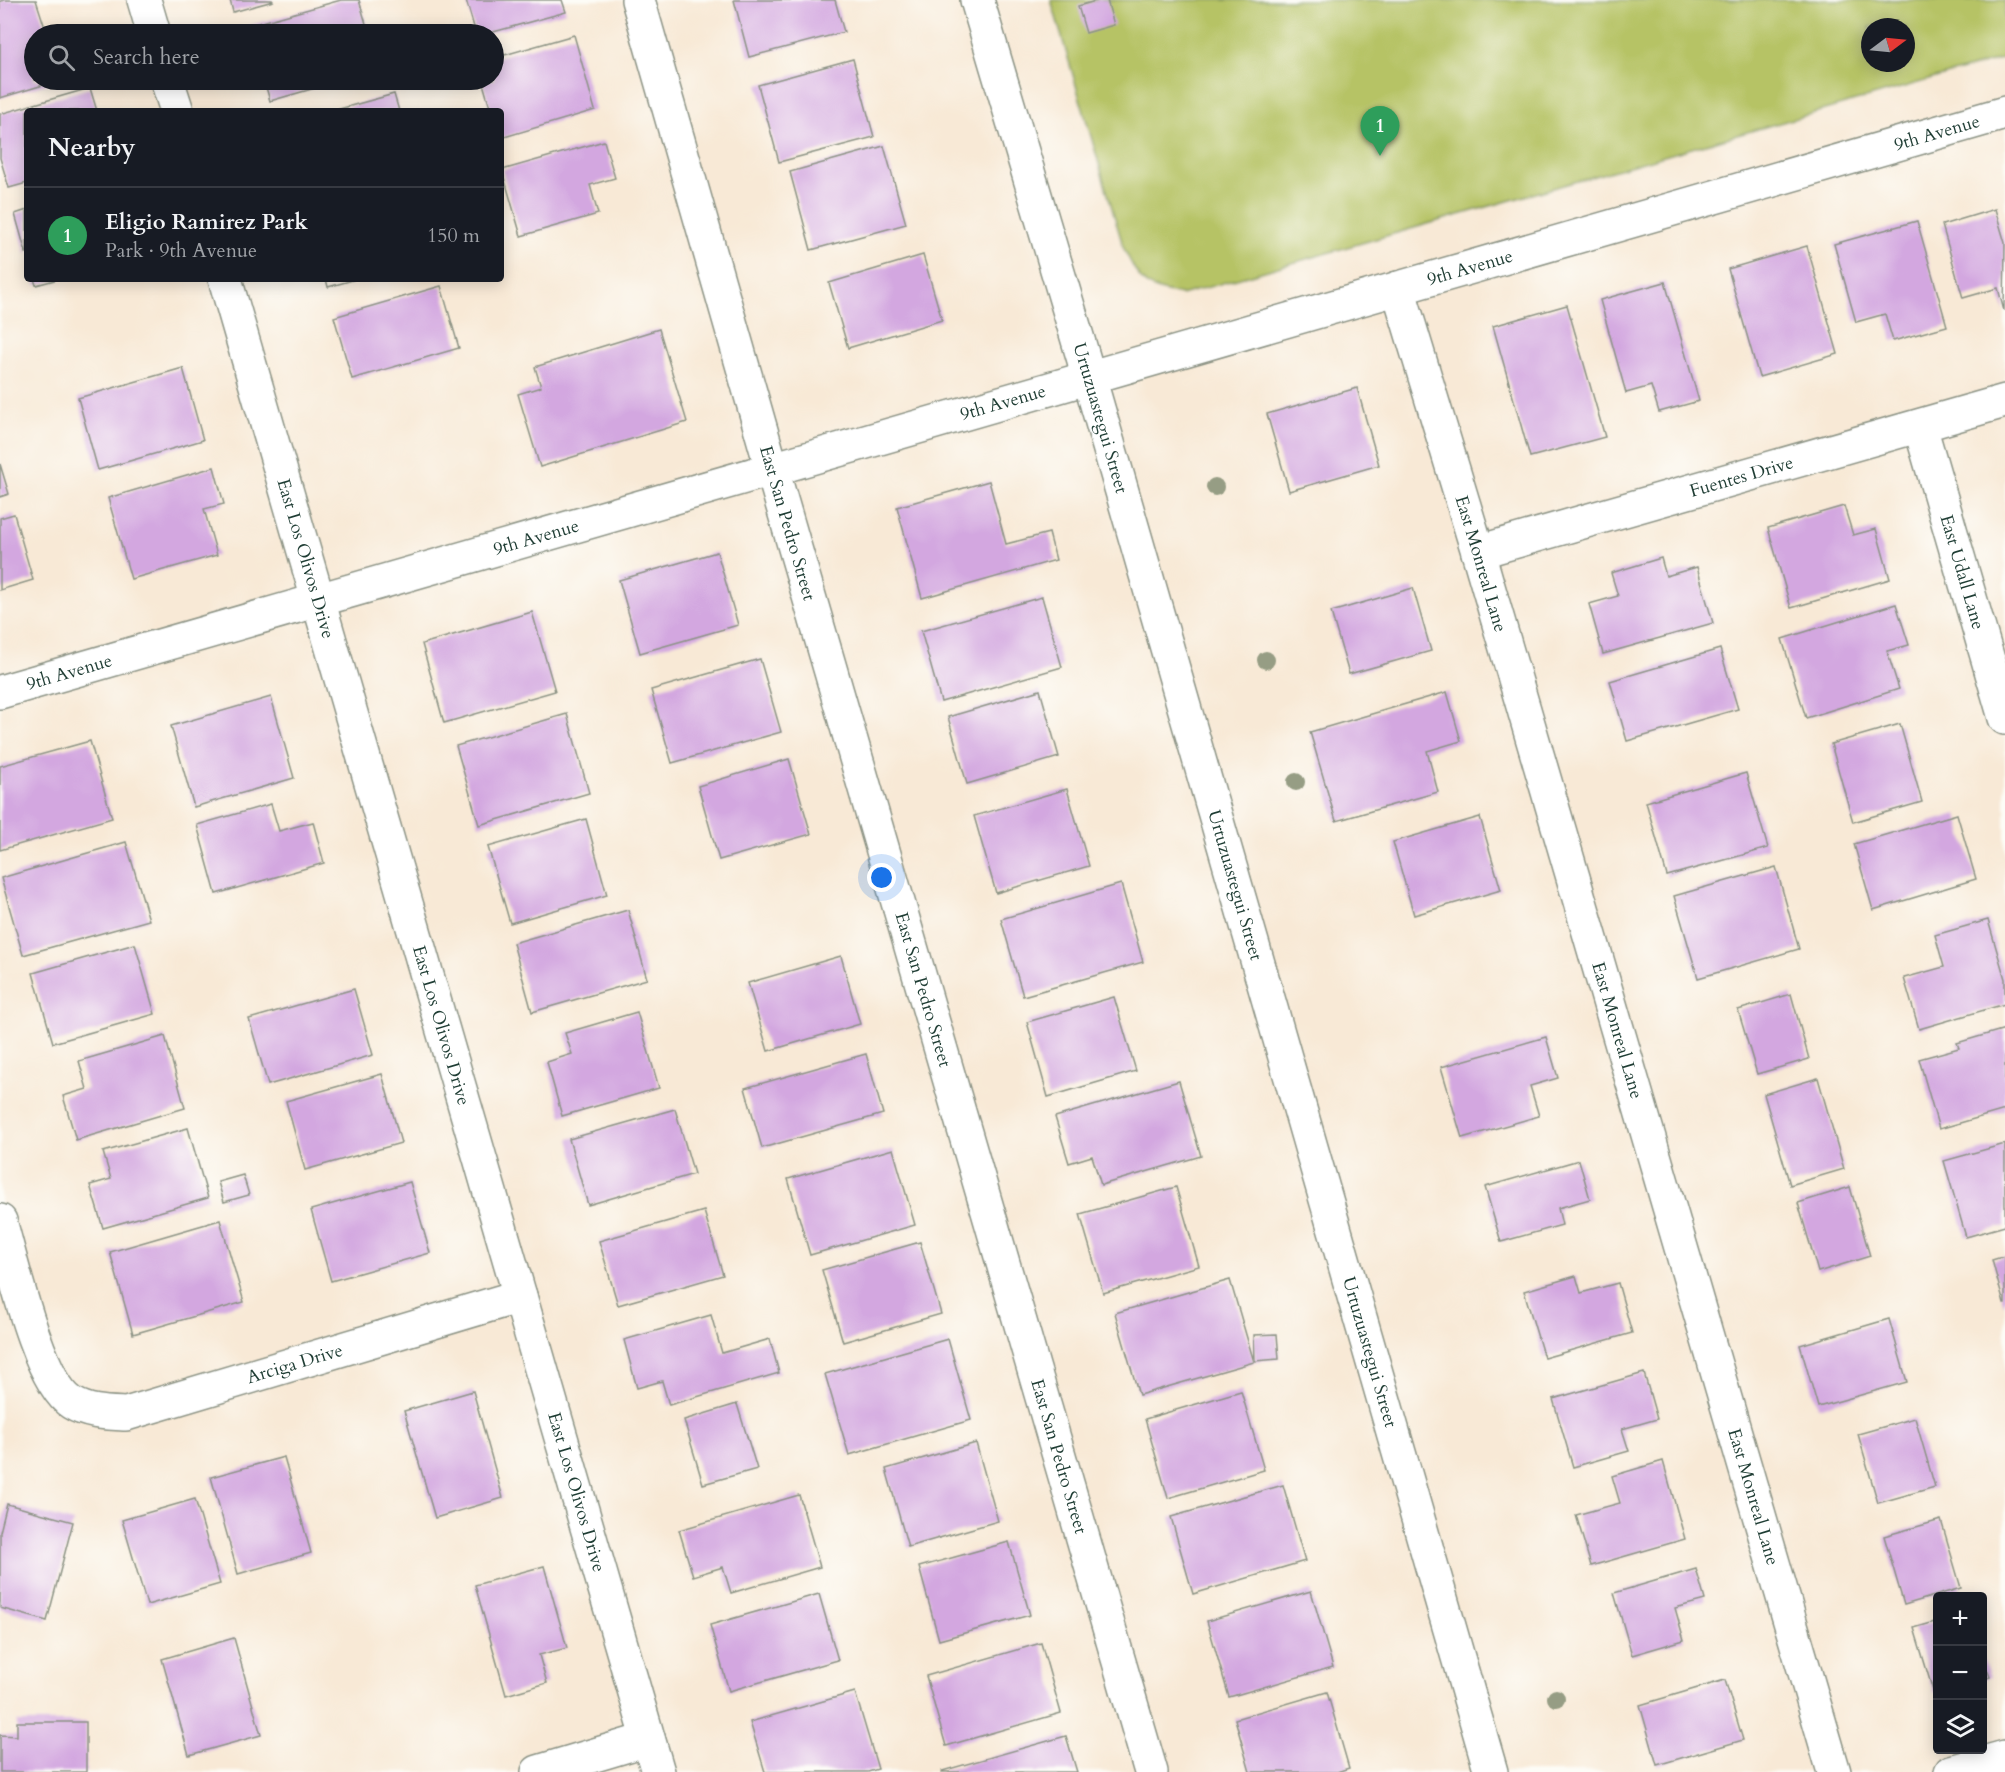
<!DOCTYPE html>
<html lang="en">
<head>
<meta charset="utf-8">
<style>
	body { margin:0; font-family:Cardo,serif; background:#20242c; color:#f1f3f6 }
	.controls { position:absolute; right:18px; bottom:18px; display:grid; overflow:hidden; border-radius:6px; box-shadow:0 3px 15px #0003 }
	.controls button { width:54px; height:54px; display:grid; place-items:center; padding:0; border:0; border-bottom:2px solid #363941; background:#171b24; color:#f1f3f6; font:30px sans-serif }
	.compass { position:absolute; left:1861px; top:18px; width:54px; height:54px; border-radius:50%; background:#171b24; box-shadow:0 3px 15px #0003; rotate:74deg }
	.you { position:absolute; left:882px; top:878px; width:21px; height:21px; margin:-15px; border:4px solid #fff; border-radius:50%; background:#1a73e8; box-shadow:0 0 0 9px #1a73e833 }
	.badge { display:grid; place-items:center; width:39px; height:39px; border-radius:50%; background:#c8321e; color:#fff; font-size:20px; font-weight:700 }
	.pin { position:absolute; translate:-50% -50px; filter:drop-shadow(0 2px 3px #0008) }
	.pin::after { content:''; position:absolute; top:32px; width:21px; height:18px; background:inherit; clip-path:polygon(0 0,100% 0,50% 100%) }
	.list { margin:0; padding:0; list-style:none }
	h2 { display:flex; justify-content:space-between; align-items:center; height:78px; margin:0; padding:0 24px; font-size:26px }
	h2 small { font-size:20px; font-weight:400; color:#9ea1a6 }
	.list li { display:grid; grid-template-columns:39px 1fr auto; gap:18px; align-items:center; box-sizing:border-box; height:96px; padding:0 24px; border-top:2px solid #363941 }
	.list b { display:block; font-size:22px; white-space:nowrap }
	.list p { margin:0; font-size:20px; white-space:nowrap; color:#9ea1a6 }
	.list em { font-size:20px; font-style:normal; color:#9ea1a6 }
	.icon { flex:none; width:33px; height:33px; fill:none; stroke:currentColor; stroke-width:2; stroke-linecap:round; stroke-linejoin:round }
	.map { position:relative; flex:none; width:2005px; height:1772px; overflow:hidden }
	.search { position:absolute; background:#171b24; box-shadow:0 3px 15px #0003; left:24px; top:24px; width:480px; height:66px; display:flex; align-items:center; gap:15px; box-sizing:border-box; padding:0 21px; border-radius:33px; color:#9ea1a6; font-size:22px }
	.panel { position:absolute; background:#171b24; box-shadow:0 3px 15px #0003; left:24px; top:108px; width:480px; height:174px; border-radius:6px }
	.map>svg:first-child { display:block }
	.green { fill:#b6c365; stroke:#6a804c; stroke-width:1.5; fill-rule:evenodd }
	.building { fill:#d3a7e0 }
	.lines { fill:none; stroke-linecap:round; stroke-linejoin:round }
	.minor-casing { stroke:#8c9385; stroke-width:36 }
	.major-casing { stroke:#8c9385; stroke-width:36 }
	.minor { stroke:#fff; stroke-width:33 }
	.major { stroke:#fff; stroke-width:33 }
	.tree { fill:#969d84 }
	.labels { text-anchor:middle; stroke-width:4.5; stroke-linejoin:round; paint-order:stroke }
	.street-label { font-size:18px; fill:#1f3d34; stroke:#fdfcf7 }
</style>
</head>
<body>
<div class="map">
<svg width="2005" height="1772" viewBox="0 0 2005 1772">
	<rect width="100%" height="100%" fill="#fdfcf7"/>
	<filter id="ink" filterUnits="userSpaceOnUse"><feTurbulence type="fractalNoise" baseFrequency=".0167" numOctaves="2"/><feDisplacementMap in="SourceGraphic" scale="12" xChannelSelector="R" yChannelSelector="G"/><feConvolveMatrix kernelMatrix="1 2 1 2 8 2 1 2 1" color-interpolation-filters="sRGB"/></filter>
	<filter id="wash" filterUnits="userSpaceOnUse"><feTurbulence type="fractalNoise" baseFrequency=".008" numOctaves="4" result="noise"/><feDisplacementMap in="SourceGraphic" scale="24" xChannelSelector="R" yChannelSelector="G"/><feGaussianBlur stdDeviation="1.35" result="paint"/><feColorMatrix in="noise" values="0 0 0 0 0 0 0 0 0 0 0 0 0 0 0 0 0 1.4 0 .05"/><feComposite in="paint" operator="in"/></filter>
	<g filter="url(#wash)">
		<rect width="100%" height="100%" fill="#f8e9d6"/>
		<path class="green" d="M1051 0H2005V58L1181 295C1141 287 1142 284 1124 249ZM1870 27H1906V63H1870Z"/>
		<g id="blocks">
			<g class="building">
				<path d="M5 0H36L47 34H34V80H60L0 98V1Z"/>
				<path d="M230 0H272L273 1 233 12Z"/>
				<path d="M341 0H359L369 34H251L248 26Z"/>
				<path d="M466 0H562L566 12 486 34H476Z"/>
				<path d="M734 0H835L844 32 749 57Z"/>
				<path d="M1099 0H1107L1114 25 1086 33 1078 6Z"/>
				<path d="M574 35 595 110 501 138V111H491L482 80H494V58Z"/>
				<path d="M853 59 874 137 779 162 758 85Z"/>
				<path d="M264 80H343L270 101Z"/>
				<path d="M90 88 97 111H27V183L9 188 0 158V114Z"/>
				<path d="M394 94 399 111H337L336 110Z"/>
				<path d="M604 141 615 178 590 185 598 214 521 236 502 170Z"/>
				<path d="M884 146 906 224 811 250 790 172Z"/>
				<path d="M1995 209 2005 243 2004 311 1998 288 1963 298 1942 225Z"/>
				<path d="M27 210V253H26L15 214Z"/>
				<path d="M1917 221 1947 326 1893 341 1885 314 1856 322 1834 244Z"/>
				<path d="M1807 246 1838 354 1759 377 1728 269Z"/>
				<path d="M923 255 942 320 848 348 829 283Z"/>
				<path d="M34 279H55V280L36 285Z"/>
				<path d="M326 279H353V280L328 287Z"/>
				<path d="M1665 282 1699 401 1659 412 1651 386 1626 393 1600 300Z"/>
				<path d="M441 286 459 348 352 379 334 317Z"/>
				<path d="M1567 305 1605 437 1530 457 1493 326Z"/>
				<path d="M659 329 687 422 540 467 518 394 541 387 535 367Z"/>
				<path d="M183 368 203 440 98 470 78 398Z"/>
				<path d="M1357 388 1379 465 1289 491 1267 414Z"/>
				<path d="M0 464 9 494 0 497Z"/>
				<path d="M214 467 224 504 204 509 217 555 131 579 108 498Z"/>
				<path d="M989 481 1006 544 1049 533 1056 560 922 598 897 507Z"/>
				<path d="M1844 506 1853 535 1876 529 1890 579 1791 608 1768 528Z"/>
				<path d="M14 514 33 580 0 590V518Z"/>
				<path d="M717 552 738 625 640 653 619 580Z"/>
				<path d="M1661 558 1666 576 1697 567 1713 623 1603 654 1589 604 1618 596 1611 573Z"/>
				<path d="M1413 588 1431 651 1349 674 1331 612Z"/>
				<path d="M1042 597 1062 667 941 702 921 631Z"/>
				<path d="M1896 604 1909 645 1887 651 1899 689 1806 718 1782 639Z"/>
				<path d="M532 612 555 691 444 723 422 644Z"/>
				<path d="M1720 649 1738 709 1627 741 1610 681Z"/>
				<path d="M760 659 781 732 672 763 651 690Z"/>
				<path d="M1040 690 1059 757 967 784 948 717Z"/>
				<path d="M1447 692 1461 741 1427 751 1438 792 1336 821 1310 732Z"/>
				<path d="M271 697 294 778 194 807 171 726Z"/>
				<path d="M567 714 589 793 479 825 456 746Z"/>
				<path d="M1900 724 1922 802 1853 822 1831 744Z"/>
				<path d="M90 741 112 818 0 850V766Z"/>
				<path d="M789 759 811 834 719 860 698 786Z"/>
				<path d="M1746 773 1768 848 1667 876 1646 802Z"/>
				<path d="M1067 789 1089 866 996 893 974 816Z"/>
				<path d="M271 804 279 831 313 822 324 863 216 894 197 825Z"/>
				<path d="M1957 814 1976 879 1873 910 1854 844Z"/>
				<path d="M1480 817 1501 890 1414 915 1393 842Z"/>
				<path d="M586 819 607 895 510 923 488 847Z"/>
				<path d="M126 842 149 920 23 955 1 878Z"/>
				<path d="M1776 867 1799 949 1698 978 1674 896Z"/>
				<path d="M1121 884 1143 962 1023 996 1001 919Z"/>
				<path d="M628 910 647 979 532 1012 513 943Z"/>
				<path d="M1988 920 2005 979V1004L1919 1029 1904 978 1944 967 1935 935Z"/>
				<path d="M135 944 155 1014 53 1043 33 973Z"/>
				<path d="M841 956 860 1024 768 1051 748 983Z"/>
				<path d="M354 989 373 1055 268 1085 249 1019Z"/>
				<path d="M1791 994 1809 1059 1757 1074 1738 1010Z"/>
				<path d="M1114 997 1136 1071 1048 1097 1027 1022Z"/>
				<path d="M637 1012 659 1088 562 1116 547 1062 572 1054 565 1033Z"/>
				<path d="M2005 1029V1110L1939 1129 1919 1059 1959 1048 1957 1043Z"/>
				<path d="M165 1036 185 1108 76 1140 63 1096 87 1089 79 1061Z"/>
				<path d="M1546 1037 1558 1078 1530 1086 1539 1116 1462 1138 1441 1067Z"/>
				<path d="M866 1054 883 1114 762 1148 745 1088Z"/>
				<path d="M382 1074 401 1143 305 1170 286 1101Z"/>
				<path d="M1818 1078 1844 1169 1790 1185 1764 1094Z"/>
				<path d="M1179 1081 1201 1156 1101 1185 1092 1156 1069 1163 1055 1117Z"/>
				<path d="M675 1109 694 1174 588 1205 569 1139Z"/>
				<path d="M188 1128 208 1198 103 1228 90 1185 111 1179 103 1152Z"/>
				<path d="M2005 1144V1226L1966 1237 1944 1161Z"/>
				<path d="M893 1149 915 1225 810 1255 788 1179Z"/>
				<path d="M1579 1160 1590 1199 1558 1208 1562 1225 1501 1242 1485 1187Z"/>
				<path d="M243 1175 249 1195 224 1202 218 1182Z"/>
				<path d="M410 1182 430 1253 331 1281 311 1210Z"/>
				<path d="M1176 1187 1199 1266 1103 1293 1080 1214Z"/>
				<path d="M1850 1187 1870 1256 1818 1272 1798 1203Z"/>
				<path d="M704 1211 723 1275 618 1305 599 1241Z"/>
				<path d="M220 1220 244 1302 133 1334 110 1252Z"/>
				<path d="M920 1242 941 1314 843 1342 822 1270Z"/>
				<path d="M2005 1256V1304H2004L1992 1260Z"/>
				<path d="M1576 1276 1581 1293 1618 1283 1632 1333 1544 1358 1524 1291Z"/>
				<path d="M1230 1280 1254 1362 1139 1395 1115 1313Z"/>
				<path d="M711 1315 722 1353 770 1339 779 1373 669 1405 662 1381 637 1388 624 1340Z"/>
				<path d="M1889 1319 1907 1382 1818 1407 1800 1345Z"/>
				<path d="M1277 1334 1279 1359 1255 1361 1254 1335Z"/>
				<path d="M948 1339 971 1420 849 1455 825 1374Z"/>
				<path d="M1644 1373 1657 1419 1622 1429 1629 1451 1573 1467 1553 1399Z"/>
				<path d="M473 1391 503 1498 435 1518 404 1411Z"/>
				<path d="M1241 1391 1264 1470 1168 1498 1145 1419Z"/>
				<path d="M737 1404 757 1469 703 1484 684 1420Z"/>
				<path d="M1915 1418 1935 1487 1878 1503 1858 1434Z"/>
				<path d="M976 1443 998 1521 908 1547 886 1469Z"/>
				<path d="M284 1457 311 1553 238 1574 211 1477Z"/>
				<path d="M1663 1461 1685 1539 1591 1566 1576 1515 1620 1503 1612 1476Z"/>
				<path d="M1283 1485 1305 1561 1193 1594 1171 1517Z"/>
				<path d="M799 1495 820 1567 731 1593 723 1567 693 1576 679 1530Z"/>
				<path d="M195 1499 220 1584 147 1605 122 1520Z"/>
				<path d="M7 1504 73 1522 47 1621 0 1608V1532Z"/>
				<path d="M1941 1520 1961 1588 1904 1605 1884 1536Z"/>
				<path d="M1009 1542 1030 1615 939 1640 919 1567Z"/>
				<path d="M544 1566 567 1648 539 1655 547 1683 506 1695 475 1585Z"/>
				<path d="M1696 1569 1705 1600 1675 1608 1684 1640 1632 1655 1614 1593Z"/>
				<path d="M1311 1591 1333 1667 1229 1697 1207 1621Z"/>
				<path d="M819 1594 838 1660 729 1691 710 1625Z"/>
				<path d="M1938 1621V1693L1934 1694 1914 1628Z"/>
				<path d="M234 1638 261 1735 189 1755 162 1659Z"/>
				<path d="M1041 1643 1061 1713 946 1746 926 1676Z"/>
				<path d="M1982 1656 1990 1677 1982 1680Z"/>
				<path d="M1725 1680 1743 1740 1657 1765 1640 1705Z"/>
				<path d="M855 1692 878 1769 868 1772H765L750 1722Z"/>
				<path d="M1327 1692 1349 1768 1337 1772H1250L1235 1719Z"/>
				<path d="M17 1722H86V1772H0V1735L17 1736Z"/>
				<path d="M1066 1736 1077 1772H942V1771Z"/>
			</g>
		</g>
	</g>
	<g filter="url(#ink)">
		<use href="#blocks" fill-opacity="0" stroke="#8c9385" stroke-width="1.5"/>
		<g class="lines">
			<defs>
				<g id="minor">
					<path d="M144 0 154 34"/>
					<path id="s1" d="M638 0 772 469 1151 1772"/>
					<path d="M167 80 177 111"/>
					<path id="s2" d="M225 279 658 1772"/>
					<path id="s3" d="M1398 288 1478 552 1834 1772"/>
					<path id="s4" d="M1920 426 2005 718"/>
					<path id="s5" d="M1478 552 2005 401"/>
					<path id="s6" d="M0 692 2005 113"/>
					<path id="s7" d="M0 1221C12 1262 38 1382 72 1403 88 1413 108 1413 126 1414L520 1296"/>
					<path d="M538 1772 648 1739"/>
					<path d="M1951 1772 2005 1757"/>
				</g>
				<g id="major">
					<path id="s8" d="M977 0 1089 377 1491 1772"/>
				</g>
			</defs>
			<use href="#minor" class="minor-casing"/>
			<use href="#major" class="major-casing"/>
			<use href="#minor" class="minor"/>
			<use href="#major" class="major"/>
		</g>
		<g class="tree">
			<circle cx="1215" cy="487" r="9"/>
			<circle cx="1266" cy="660" r="9"/>
			<circle cx="1296" cy="782" r="9"/>
			<circle cx="1556" cy="1698" r="9"/>
		</g>
	</g>
	<g class="labels">
		<g class="street-label">
			<text dy="6" stroke="none"><textPath href="#s6" startOffset="2016">9th Avenue</textPath></text>
			<text dy="6" stroke="none"><textPath href="#s6" startOffset="1530">9th Avenue</textPath></text>
			<text dy="6" stroke="none"><textPath href="#s6" startOffset="1044">9th Avenue</textPath></text>
			<text dy="6" stroke="none"><textPath href="#s8" startOffset="436">Urtuzuastegui Street</textPath></text>
			<text dy="6" stroke="none"><textPath href="#s5" startOffset="274">Fuentes Drive</textPath></text>
			<text dy="6" stroke="none"><textPath href="#s1" startOffset="544">East San Pedro Street</textPath></text>
			<text dy="6" stroke="none"><textPath href="#s6" startOffset="558">9th Avenue</textPath></text>
			<text dy="6" stroke="none"><textPath href="#s2" startOffset="291">East Los Olivos Drive</textPath></text>
			<text dy="6" stroke="none"><textPath href="#s3" startOffset="288">East Monreal Lane</textPath></text>
			<text dy="6" stroke="none"><textPath href="#s4" startOffset="152">East Udall Lane</textPath></text>
			<text dy="6" stroke="none"><textPath href="#s6" startOffset="72">9th Avenue</textPath></text>
			<text dy="6" stroke="none"><textPath href="#s8" startOffset="922">Urtuzuastegui Street</textPath></text>
			<text dy="6" stroke="none"><textPath href="#s1" startOffset="1030">East San Pedro Street</textPath></text>
			<text dy="6" stroke="none"><textPath href="#s2" startOffset="777">East Los Olivos Drive</textPath></text>
			<text dy="6" stroke="none"><textPath href="#s3" startOffset="774">East Monreal Lane</textPath></text>
			<text dy="6" stroke="none"><textPath href="#s8" startOffset="1408">Urtuzuastegui Street</textPath></text>
			<text dy="6" stroke="none"><textPath href="#s7" startOffset="430">Arciga Drive</textPath></text>
			<text dy="6" stroke="none"><textPath href="#s1" startOffset="1516">East San Pedro Street</textPath></text>
			<text dy="6" stroke="none"><textPath href="#s2" startOffset="1263">East Los Olivos Drive</textPath></text>
			<text dy="6" stroke="none"><textPath href="#s3" startOffset="1260">East Monreal Lane</textPath></text>
		</g>
	</g>
</svg>
<div class="controls">
<button>+</button>
<button>−</button>
<button><svg class="icon" aria-label="layers" viewBox="0 0 24 24"><path d="M12 4l9 5-9 5-9-5zM3 14l9 5 9-5"/></svg></button>
</div>
<svg class="compass" viewBox="-18 -18 36 36"><path d="M0-13l5 13h-10z" fill="#e53935"/><path d="M0 13l5-13h-10z" fill="#9ea1a6"/></svg>
<div class="you"></div>
<div class="pin badge" style="left:1380px;top:156px;background:#2e9e5b">1</div>
<div class="search"><svg class="icon" aria-label="search" viewBox="0 0 24 24"><circle cx="10" cy="10" r="6"/><path d="M15 15l6 6"/></svg>Search here</div>
<section class="panel">
<h2>Nearby<small></small></h2>
<ul class="list">
<li><span class="badge" style="background:#2e9e5b">1</span><div><b>Eligio Ramirez Park</b><p>Park · 9th Avenue</p></div><em>150 m</em></li>
</ul>
</section>
</div>
</body>
</html>
